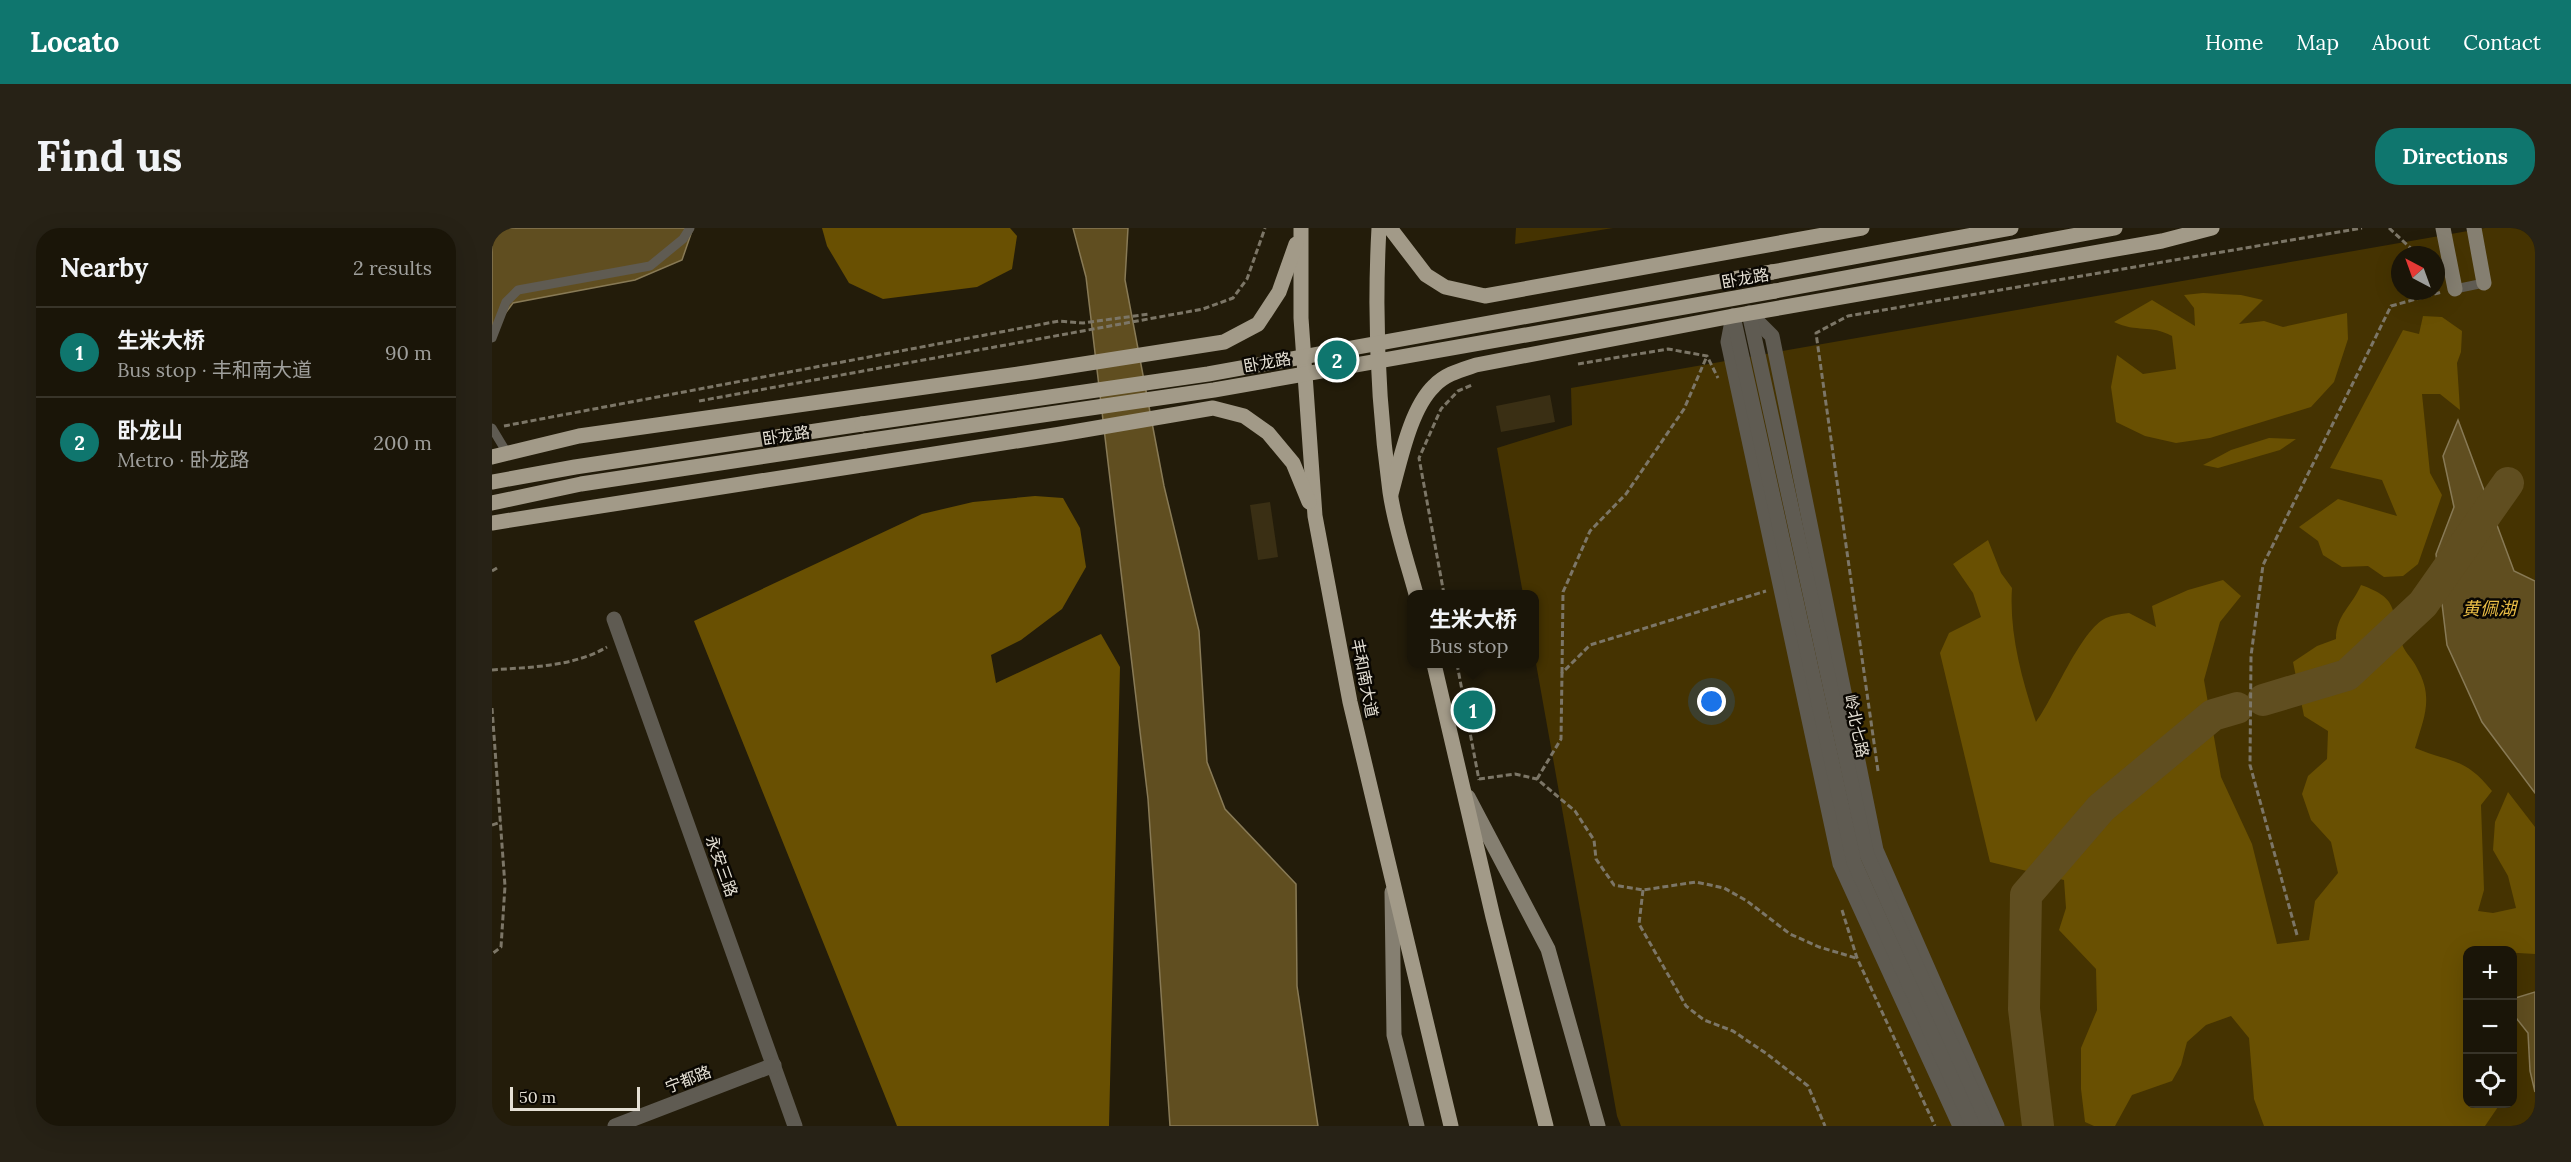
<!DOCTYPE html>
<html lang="en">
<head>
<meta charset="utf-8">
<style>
	body { margin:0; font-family:Lora,"Noto Sans SC",serif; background:#272216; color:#f1f3f6 }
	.controls { position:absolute; right:18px; bottom:18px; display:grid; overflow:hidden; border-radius:12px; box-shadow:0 6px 24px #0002 }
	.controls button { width:54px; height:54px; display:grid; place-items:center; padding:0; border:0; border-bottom:2px solid #383429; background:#1a1508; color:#f1f3f6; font:30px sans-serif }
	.compass { position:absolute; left:1899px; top:18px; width:54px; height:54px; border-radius:50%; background:#1a1508; box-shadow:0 6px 24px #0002; rotate:319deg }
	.scale { position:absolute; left:18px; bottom:15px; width:130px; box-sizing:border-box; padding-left:6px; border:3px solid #e5e0d5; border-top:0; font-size:16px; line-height:21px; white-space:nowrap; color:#e5e0d5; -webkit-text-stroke:4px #0a0702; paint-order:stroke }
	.you { position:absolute; left:1220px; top:474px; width:21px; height:21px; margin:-15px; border:4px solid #fff; border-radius:50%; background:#1a73e8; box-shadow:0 0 0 9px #1a73e833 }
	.badge { display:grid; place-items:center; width:39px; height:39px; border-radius:50%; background:#0f766e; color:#fff; font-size:20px; font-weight:700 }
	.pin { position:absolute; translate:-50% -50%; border:3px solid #fff; box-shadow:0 2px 6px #0006 }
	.popup { position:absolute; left:915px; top:362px; width:132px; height:78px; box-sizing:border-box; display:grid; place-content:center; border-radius:12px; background:#1a1508; filter:drop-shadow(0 2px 4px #0005); font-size:20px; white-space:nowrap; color:#9f9f9c }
	.popup b { font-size:22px; color:#f1f3f6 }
	.popup::after { content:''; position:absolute; left:50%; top:100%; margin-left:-12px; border:12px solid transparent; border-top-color:#1a1508 }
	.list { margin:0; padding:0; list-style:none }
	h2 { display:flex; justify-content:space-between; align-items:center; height:78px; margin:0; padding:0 24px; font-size:26px }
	h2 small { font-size:20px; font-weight:400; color:#9f9f9c }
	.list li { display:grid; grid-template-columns:39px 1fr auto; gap:18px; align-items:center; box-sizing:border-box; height:90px; padding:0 24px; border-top:2px solid #383429 }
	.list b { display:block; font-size:22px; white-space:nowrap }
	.list p { margin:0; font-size:20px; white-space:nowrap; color:#9f9f9c }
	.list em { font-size:20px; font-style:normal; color:#9f9f9c }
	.icon { flex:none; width:33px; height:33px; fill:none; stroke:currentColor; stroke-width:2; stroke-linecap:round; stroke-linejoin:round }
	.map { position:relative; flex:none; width:2043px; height:898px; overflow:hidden; border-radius:24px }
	header { display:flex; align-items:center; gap:36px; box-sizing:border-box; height:84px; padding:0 30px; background:#0f766e; color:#fff }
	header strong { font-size:28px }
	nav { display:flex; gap:33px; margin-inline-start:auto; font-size:21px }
	.intro { display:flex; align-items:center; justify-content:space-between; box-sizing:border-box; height:144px; padding:0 36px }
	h1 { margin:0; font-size:42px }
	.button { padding:15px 27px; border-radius:24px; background:#0f766e; color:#fff; font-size:21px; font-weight:700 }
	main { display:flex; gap:36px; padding:0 36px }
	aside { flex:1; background:#1a1508; border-radius:24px; box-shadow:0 6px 24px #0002 }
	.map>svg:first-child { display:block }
	.green { fill:#453301; fill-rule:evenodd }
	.forest { fill:#695002 }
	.water { fill:#604e20; stroke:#887a56; stroke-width:1.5 }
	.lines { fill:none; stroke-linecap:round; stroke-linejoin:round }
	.river { stroke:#604e20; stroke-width:32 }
	.building { fill:#3a2f14 }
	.path { stroke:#7c7667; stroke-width:3; stroke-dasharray:6 3; stroke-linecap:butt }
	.service { stroke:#5f5b52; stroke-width:9 }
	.minor { stroke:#5f5b52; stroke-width:15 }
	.tertiary { stroke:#5f5b52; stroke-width:15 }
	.secondary { stroke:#857f71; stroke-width:15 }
	.primary { stroke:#a29a88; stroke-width:15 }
	.primary-bridge { stroke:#a29a88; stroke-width:15 }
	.labels { text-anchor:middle; stroke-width:5; stroke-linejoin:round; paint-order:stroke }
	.street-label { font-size:16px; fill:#e5e0d5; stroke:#0a0702 }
	.water-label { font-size:18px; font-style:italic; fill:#ebbe46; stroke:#0a0702 }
</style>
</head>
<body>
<header>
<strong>Locato</strong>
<nav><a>Home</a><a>Map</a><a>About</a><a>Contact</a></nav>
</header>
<div class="intro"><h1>Find us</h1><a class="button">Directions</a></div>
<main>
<aside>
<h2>Nearby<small>2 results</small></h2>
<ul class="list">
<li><span class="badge">1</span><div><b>生米大桥</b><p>Bus stop · 丰和南大道</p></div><em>90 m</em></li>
<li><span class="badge">2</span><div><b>卧龙山</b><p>Metro · 卧龙路</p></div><em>200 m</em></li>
</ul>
</aside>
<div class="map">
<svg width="2043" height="898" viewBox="0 0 2043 898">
	<rect width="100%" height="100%" fill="#231c0a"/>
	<g class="green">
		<path d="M1024 0H1121L1023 16Z"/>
		<path d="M1993 0H2043V898H1129L1125 888 1043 430 1042 366H1031L1005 220 1080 197 1079 160ZM1908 27H1944V63H1908ZM1976 722H2020V876H1976Z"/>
	</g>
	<g class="forest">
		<path d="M330 0H518L525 8 520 41 485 59 391 71 357 55 335 18Z"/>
		<path d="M1711 65 1749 67 1771 72 1747 96 1772 93 1791 99 1855 85 1856 111 1842 154 1819 179 1718 210 1684 215 1653 208 1624 194 1619 159 1625 127 1651 146 1684 141 1680 108C1658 96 1645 105 1622 94L1660 72 1703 98 1702 80 1692 67Z"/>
		<path d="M1931 88 1950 89 1970 103 1969 124 1965 135 1968 182 1948 166H1930L1938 245 1950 267 1926 336 1911 348 1892 349 1876 338 1850 339 1831 327 1826 313 1807 299 1846 271 1905 288 1890 252 1838 240 1911 102 1927 106Z"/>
		<path d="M1777 210 1804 211 1788 222 1726 240 1711 237 1739 222Z"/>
		<path d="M543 268 571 270 588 300 594 339 570 381 529 412 499 427 504 455 609 406 628 439 617 898H405L202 393 430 286 481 274Z"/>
		<path d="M1496 312 1509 345 1520 360C1517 405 1530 452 1544 494 1562 470 1589 401 1614 390 1621 387 1629 386 1637 385L1664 399 1660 378 1696 362 1731 352 1749 368 1728 394 1712 452 1729 549 1760 616 1785 716 1817 712 1823 673 1846 645 1839 614 1819 592 1810 566 1816 548 1835 531 1836 503 1812 488 1801 434 1825 418 1844 411C1844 387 1860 378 1869 357 1909 371 1898 383 1910 416 1913 425 1921 431 1925 440 1942 470 1932 489 1923 520 1959 535 1973 529 2000 563L1989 577 1992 662 1986 683 2001 685 2024 680 2016 648 2001 622 2003 594 2016 564 2043 599V726L1976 722V876H2008L1993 898H1772L1762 871 1757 810 1739 788 1714 797 1695 814 1689 837 1680 853 1640 867 1623 898H1602L1593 894 1589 861V820L1605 782 1604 741 1567 702 1574 680 1572 652 1498 634 1448 425 1457 405 1489 389 1481 365 1461 336Z"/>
	</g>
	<g class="water">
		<path d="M0 0H201L190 32 143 52 21 75 0 103Z"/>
		<path d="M581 0H636L633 52 672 258 707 403 715 534 733 581 804 656 805 758 826 898H678L656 571 594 49Z"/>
		<path d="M1966 192 2022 343 2043 353V565L1990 494 1955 417 1944 326 1962 279 1951 228Z"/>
		<path d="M2043 764V864L2038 843 2036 805 2021 786 2020 771Z"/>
	</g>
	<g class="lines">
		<g class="river">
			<path d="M1771 472 1855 447 1931 376 2016 255"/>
			<path d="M1546 898 1532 781 1534 667 1609 580 1721 487 1745 480"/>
		</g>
	</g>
	<g class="building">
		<path d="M1058 167 1063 194 1009 204 1004 178Z"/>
		<path d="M778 274 786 329 766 332 758 277Z"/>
	</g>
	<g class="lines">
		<g class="path">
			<path d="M1897 0 1926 27"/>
			<path d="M1086 136 1176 121 1215 128 1226 150"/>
			<path d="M207 173 711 81 741 70 755 51 773 0"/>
			<path d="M12 198 567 93 591 95 657 86"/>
			<path d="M0 343 5 340"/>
			<path d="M952 366 927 230 949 181 966 163 980 157"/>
			<path d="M965 436 987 552"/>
			<path d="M0 442C38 439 81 439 115 419"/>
			<path d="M1070 445 1071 364 1098 303 1134 266 1192 181 1215 128"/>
			<path d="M0 480 13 658 9 719 0 726"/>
			<path d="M1386 543 1324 105 1356 88 1870 0"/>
			<path d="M987 551 1023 546 1045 551 1083 583 1102 612 1104 631 1122 657 1151 662 1204 654 1232 660 1255 673 1298 706 1327 719 1364 730"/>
			<path d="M1045 551 1069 511 1070 445 1098 417 1274 363"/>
			<path d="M0 597 9 594"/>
			<path d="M1151 662 1147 696 1194 778 1212 792 1241 803 1275 826 1316 858 1333 898"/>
			<path d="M1350 682 1365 730 1443 898"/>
			<path d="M1805 707 1758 537 1759 428 1771 337 1899 78 1950 64"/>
		</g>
		<g class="service">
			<path d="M1963 61 1992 55"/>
			<path d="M0 110 14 74 26 62 158 38 191 11 198 0"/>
			<path d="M0 200 15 225"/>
		</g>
		<g class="minor">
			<path d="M1257 85 1280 108 1384 622 1505 898"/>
			<path d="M1241 88 1236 114 1348 636 1468 898"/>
		</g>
		<g class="tertiary">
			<path d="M1257 85 1375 627 1496 898"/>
			<path d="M1241 88 1362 634 1481 898"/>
			<path d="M122 391 303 898"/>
			<path d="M123 898 282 837"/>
		</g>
		<g class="secondary">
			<path d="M1951 0 1963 61"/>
			<path d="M1982 0 1992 55"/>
			<path d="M976 569 1056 721 1106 898"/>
			<path d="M900 664 902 807 925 898"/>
		</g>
		<g class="primary">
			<path d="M809 0V90L823 288 858 474 959 898"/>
			<path d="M887 0C882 89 886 176 898 264 903 299 915 333 924 366"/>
			<path d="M898 0 934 47 953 59 993 68 1370 0"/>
			<path d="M1280 44 1519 0"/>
			<path d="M1283 63 1623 0"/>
			<path d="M0 229 87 208 540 144 732 114 766 96 787 64 804 16"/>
			<path d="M0 254 83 239 370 196"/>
			<path d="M899 266C908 234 918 181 942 158 953 146 969 142 984 137L1241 88 1670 13 1720 0"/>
			<path d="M0 275 89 256 373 213"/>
			<path d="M0 295 569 206 721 180 752 188 776 205 801 235 817 274"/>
			<path d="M942 436 1001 689 1054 898"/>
		</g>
		<g class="primary-bridge">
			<path d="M370 196 716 146 1280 44"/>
			<path d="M373 213 722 162 1283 63"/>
		</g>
	</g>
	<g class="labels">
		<g class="street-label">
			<text transform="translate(1253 50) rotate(-10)" y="6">卧龙路</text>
			<text transform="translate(775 134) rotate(-10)" y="6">卧龙路</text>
			<text transform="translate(294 207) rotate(-9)" y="6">卧龙路</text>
			<text transform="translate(873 450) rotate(79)" y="6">丰和南大道</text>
			<text transform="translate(1365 498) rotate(78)" y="6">岭北七路</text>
			<text transform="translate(230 638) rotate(70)" y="6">永安三路</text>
			<text transform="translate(196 851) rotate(-21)" y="6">宁都路</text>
		</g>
		<g class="water-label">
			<text x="1997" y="387">黄佩湖</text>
		</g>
	</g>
</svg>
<div class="controls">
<button>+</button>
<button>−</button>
<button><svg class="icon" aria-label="locate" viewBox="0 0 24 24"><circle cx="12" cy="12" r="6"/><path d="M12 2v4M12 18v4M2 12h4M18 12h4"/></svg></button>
</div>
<svg class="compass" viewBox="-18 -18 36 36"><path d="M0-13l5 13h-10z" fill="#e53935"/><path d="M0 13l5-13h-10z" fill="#9f9f9c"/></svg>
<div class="scale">50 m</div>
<div class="you"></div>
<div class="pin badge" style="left:981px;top:482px">1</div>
<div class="popup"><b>生米大桥</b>Bus stop</div>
<div class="pin badge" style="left:845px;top:132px">2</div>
</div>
</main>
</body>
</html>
